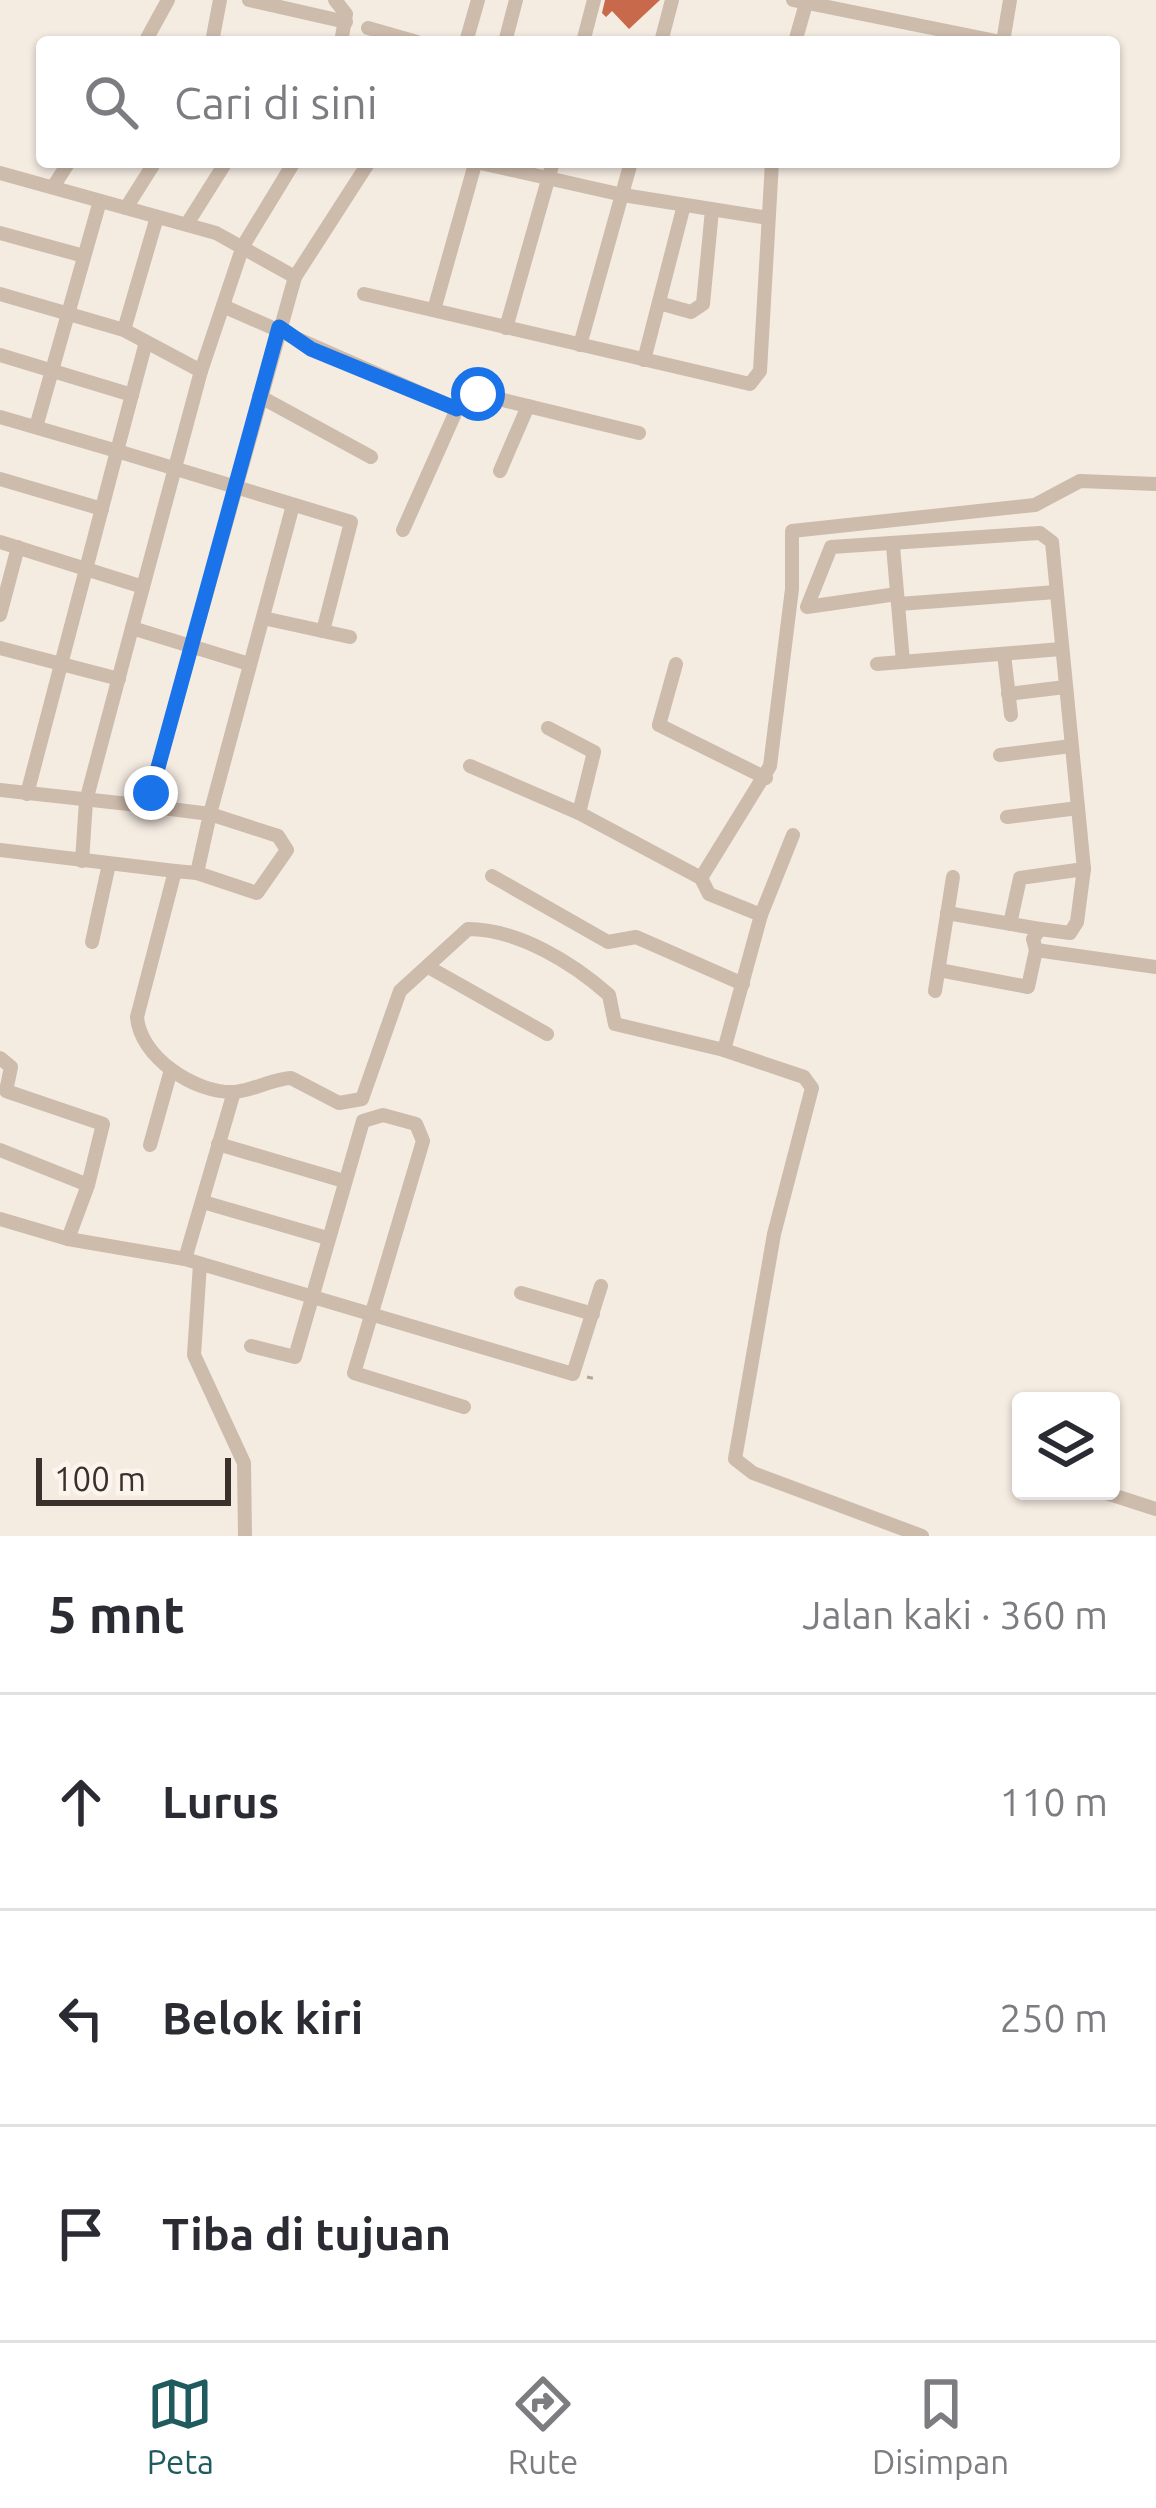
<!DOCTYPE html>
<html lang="id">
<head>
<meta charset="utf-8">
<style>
	body { margin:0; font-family:Ubuntu,sans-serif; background:#f7f7f7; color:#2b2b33 }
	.controls { position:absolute; right:36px; bottom:36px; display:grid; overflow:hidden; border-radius:12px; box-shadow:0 3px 9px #0004 }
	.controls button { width:108px; height:108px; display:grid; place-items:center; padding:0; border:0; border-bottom:3px solid #e1e1e2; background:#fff; color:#2b2b33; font:60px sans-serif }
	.scale { position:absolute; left:36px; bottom:30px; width:195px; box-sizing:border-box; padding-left:12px; border:6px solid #3b302b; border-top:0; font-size:33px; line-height:42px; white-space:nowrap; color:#3b302b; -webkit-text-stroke:9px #fbf5ee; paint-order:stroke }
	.stop { position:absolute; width:36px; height:36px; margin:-27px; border:9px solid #1a73e8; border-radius:50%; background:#fff }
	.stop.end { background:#1a73e8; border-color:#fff; box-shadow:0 3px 12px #0008 }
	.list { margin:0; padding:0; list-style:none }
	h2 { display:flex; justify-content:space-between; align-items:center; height:156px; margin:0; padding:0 48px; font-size:51px }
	h2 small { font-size:39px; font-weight:400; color:#7c7c81 }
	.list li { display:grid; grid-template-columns:78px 1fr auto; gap:36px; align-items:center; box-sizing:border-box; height:216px; padding:0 48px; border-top:3px solid #e1e1e2 }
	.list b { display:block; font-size:45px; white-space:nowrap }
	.list em { font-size:39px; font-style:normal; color:#7c7c81 }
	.icon { flex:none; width:66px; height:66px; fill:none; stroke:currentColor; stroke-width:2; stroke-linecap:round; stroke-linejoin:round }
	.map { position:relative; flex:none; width:1156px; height:1536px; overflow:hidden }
	.search { position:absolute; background:#fff; box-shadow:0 3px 9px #0004; left:36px; right:36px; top:36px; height:132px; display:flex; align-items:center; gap:30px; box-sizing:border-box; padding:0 42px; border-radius:12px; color:#7c7c81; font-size:45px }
	.sheet { height:804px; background:#fff }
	nav { display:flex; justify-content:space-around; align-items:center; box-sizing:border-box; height:168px; border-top:3px solid #e1e1e2; background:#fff; font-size:33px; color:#7c7c81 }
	nav a { display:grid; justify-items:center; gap:6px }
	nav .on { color:#1f5a5e }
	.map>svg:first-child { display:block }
	.building { fill:#c8694b }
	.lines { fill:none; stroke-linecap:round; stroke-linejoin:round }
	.path { stroke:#b9a596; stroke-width:3; stroke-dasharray:6 6; stroke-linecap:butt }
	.minor { stroke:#cdbbac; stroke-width:14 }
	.route { stroke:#1a73e8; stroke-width:15 }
</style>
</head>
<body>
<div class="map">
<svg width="1156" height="1536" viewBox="0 0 1156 1536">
	<rect width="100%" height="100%" fill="#f4ebe1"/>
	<path class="building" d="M605 0H660L629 29 612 11 606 17 602 13Z"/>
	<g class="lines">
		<path class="path" d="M587 1377 597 1379"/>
		<g class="minor">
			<path d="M249 0 346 22"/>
			<path d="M335 0 346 14 341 42"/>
			<path d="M793 0 1001 42"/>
			<path d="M368 28 417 42"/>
			<path d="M145 42 168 0"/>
			<path d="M212 42 220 0"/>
			<path d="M466 42 478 0"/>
			<path d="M505 42 516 0"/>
			<path d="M583 42 594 0"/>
			<path d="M661 42 672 0"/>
			<path d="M795 42 807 0"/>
			<path d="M1003 42 1010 0"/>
			<path d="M476 162 623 195 768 218"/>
			<path d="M0 173 216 233 295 277"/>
			<path d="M53 187 69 162"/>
			<path d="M126 208 155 162"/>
			<path d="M187 224 226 162"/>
			<path d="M0 233 84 256"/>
			<path d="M0 294 124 330 201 371"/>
			<path d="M364 294 750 384 760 371 772 162"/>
			<path d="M659 303 691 312 703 304 712 210"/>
			<path d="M223 306 457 409 478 394 639 433"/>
			<path d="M434 310 475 164"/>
			<path d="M506 328 553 162"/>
			<path d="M124 330 157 217"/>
			<path d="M580 345 631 162"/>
			<path d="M0 355 132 395"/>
			<path d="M644 360 684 205"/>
			<path d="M259 396 371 457"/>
			<path d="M0 417 117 451 146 342"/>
			<path d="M36 427 100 201"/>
			<path d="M500 471 528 406"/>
			<path d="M0 479 102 509"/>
			<path d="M403 530 457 409"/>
			<path d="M0 542 143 587"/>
			<path d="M893 546 903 662"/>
			<path d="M897 594 807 607 831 547 1040 533 1052 542 1084 869 1077 922 1070 933 1040 929 1033 939 1036 950 1156 967"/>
			<path d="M899 604 1056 592"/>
			<path d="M0 615 18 547"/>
			<path d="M263 618 350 637"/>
			<path d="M132 628 201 371 243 246 294 162"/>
			<path d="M0 648 119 679"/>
			<path d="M1004 654 1011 715"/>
			<path d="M676 664 659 725 766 778"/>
			<path d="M877 664 1061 649"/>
			<path d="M1008 694 1065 687"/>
			<path d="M548 728 594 752 579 813 701 878"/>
			<path d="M1000 755 1071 746"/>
			<path d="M470 766 579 813"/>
			<path d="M0 790 147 806 295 277 369 162"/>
			<path d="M27 794 117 451 351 522 323 631"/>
			<path d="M147 806 210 814 197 873 257 893 287 850 278 836 210 814 293 505"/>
			<path d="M1007 817 1078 808"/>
			<path d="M0 850 175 871"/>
			<path d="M82 861 86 801 132 628 249 664"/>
			<path d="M197 873 175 871 137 1017C140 1057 195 1094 235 1092 255 1090 271 1079 291 1078L339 1103 362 1099 400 991 468 929C518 929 573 963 609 995L615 1024 724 1050 761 915 709 894 701 878 770 766 792 589V531L1035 505 1080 481 1156 484"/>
			<path d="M492 876 608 942 636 937 743 984"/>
			<path d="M947 913 1040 929"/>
			<path d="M761 915 793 835"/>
			<path d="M1010 924 1020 878 1084 869"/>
			<path d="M92 942 109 864"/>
			<path d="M430 968 547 1034"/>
			<path d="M939 970 1028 987 1036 950"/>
			<path d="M935 991 953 877"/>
			<path d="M724 1050 804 1077 812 1088 774 1234 735 1459 753 1473 922 1536"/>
			<path d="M0 1058 11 1067 6 1091 103 1124 88 1185"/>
			<path d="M218 1144 344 1181"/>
			<path d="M150 1145 171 1070"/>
			<path d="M0 1150 88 1185 68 1239"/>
			<path d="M203 1202 327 1238"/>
			<path d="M0 1219 68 1239 185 1259 573 1374 601 1286"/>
			<path d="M185 1259 234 1092"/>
			<path d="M200 1264 194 1355 244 1463 245 1536"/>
			<path d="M521 1293 593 1314"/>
			<path d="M251 1346 295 1357 363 1121 383 1115 416 1124 423 1141 354 1373 464 1407"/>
			<path d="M1100 1491 1156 1509"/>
		</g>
	</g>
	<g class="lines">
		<path class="route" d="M151 793 279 327 311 349 457 409 478 394"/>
	</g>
</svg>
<div class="controls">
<button><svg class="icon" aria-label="layers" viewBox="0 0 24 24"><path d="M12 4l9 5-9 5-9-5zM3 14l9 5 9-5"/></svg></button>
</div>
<div class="scale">100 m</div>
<div class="stop" style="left:478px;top:394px"></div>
<div class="stop end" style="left:151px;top:793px"></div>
<div class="search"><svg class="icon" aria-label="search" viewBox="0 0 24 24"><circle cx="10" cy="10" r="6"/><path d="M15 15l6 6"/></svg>Cari di sini</div>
</div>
<section class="sheet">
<h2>5 mnt<small>Jalan kaki · 360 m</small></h2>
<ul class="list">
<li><svg class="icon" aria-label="ahead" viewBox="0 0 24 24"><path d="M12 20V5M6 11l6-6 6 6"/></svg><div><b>Lurus</b></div><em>110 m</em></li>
<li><svg class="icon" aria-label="left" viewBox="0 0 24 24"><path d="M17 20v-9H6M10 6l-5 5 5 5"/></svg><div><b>Belok kiri</b></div><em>250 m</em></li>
<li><svg class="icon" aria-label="arrive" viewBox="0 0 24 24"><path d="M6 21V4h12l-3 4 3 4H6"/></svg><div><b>Tiba di tujuan</b></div></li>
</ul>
</section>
<nav>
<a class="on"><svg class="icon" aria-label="map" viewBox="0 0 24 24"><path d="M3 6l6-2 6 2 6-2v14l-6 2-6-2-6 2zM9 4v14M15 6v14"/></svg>Peta</a>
<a><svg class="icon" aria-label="directions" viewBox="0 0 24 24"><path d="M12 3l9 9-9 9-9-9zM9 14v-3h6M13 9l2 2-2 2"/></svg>Rute</a>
<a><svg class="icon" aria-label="saved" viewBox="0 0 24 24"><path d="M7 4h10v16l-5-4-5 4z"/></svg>Disimpan</a>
</nav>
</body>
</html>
